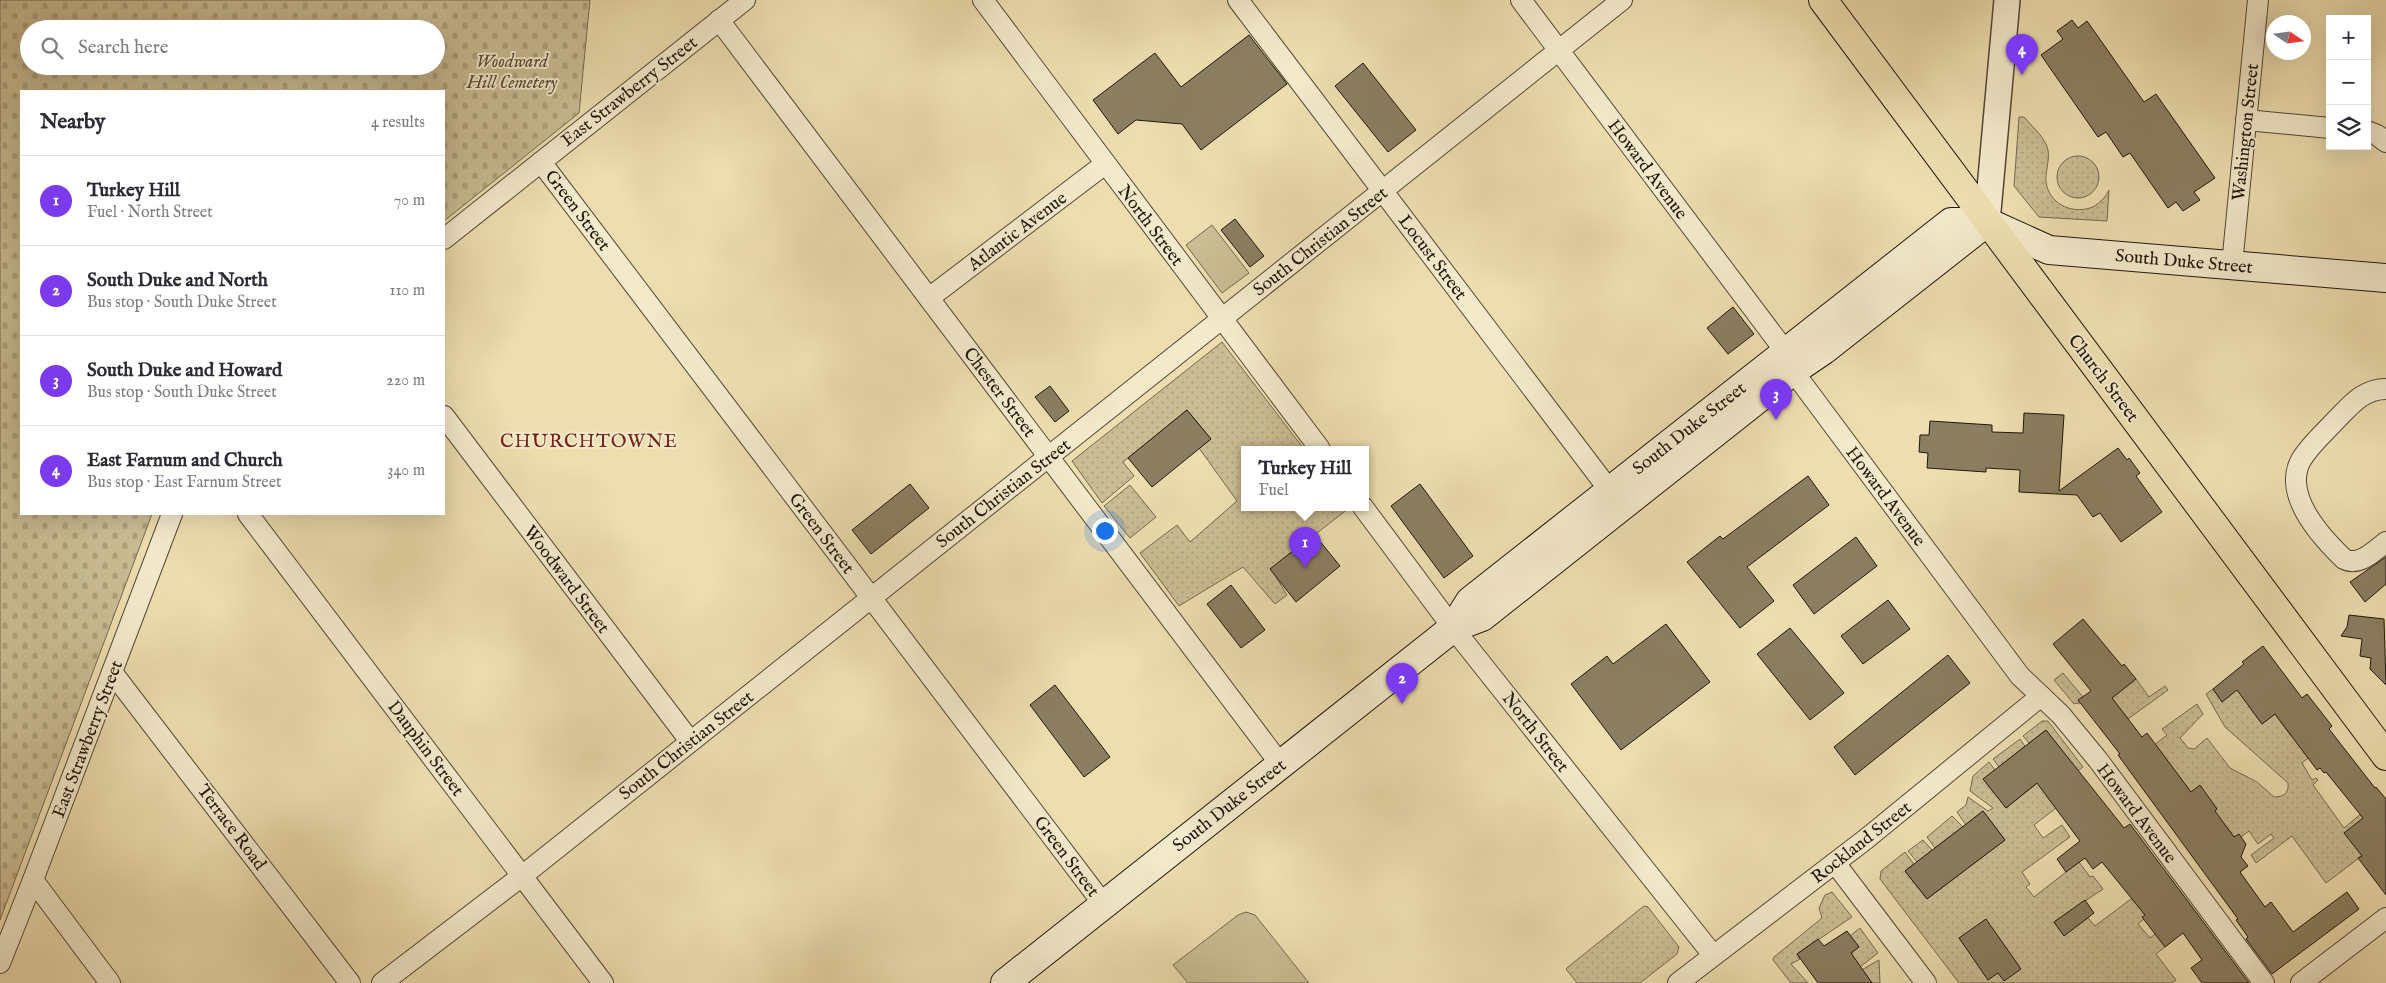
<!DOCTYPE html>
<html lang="en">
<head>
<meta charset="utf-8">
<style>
	body { margin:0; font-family:"IM FELL English",serif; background:#f2f2f3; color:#2b2b33 }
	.controls { position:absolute; right:15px; top:15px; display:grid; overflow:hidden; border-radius:0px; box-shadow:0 5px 20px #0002 }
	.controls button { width:45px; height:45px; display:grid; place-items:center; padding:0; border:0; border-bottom:1px solid #e1e1e2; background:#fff; color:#2b2b33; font:25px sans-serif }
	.compass { position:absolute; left:2266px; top:15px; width:45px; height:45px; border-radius:50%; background:#fff; box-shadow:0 5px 20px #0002; rotate:103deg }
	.you { position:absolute; left:1104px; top:530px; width:18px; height:18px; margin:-12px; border:4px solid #fff; border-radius:50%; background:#1a73e8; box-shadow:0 0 0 8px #1a73e833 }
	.badge { display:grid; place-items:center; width:32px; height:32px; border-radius:50%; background:#7c3aed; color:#fff; font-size:16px; font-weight:700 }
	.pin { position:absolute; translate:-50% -41px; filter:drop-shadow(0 1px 2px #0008) }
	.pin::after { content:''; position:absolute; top:26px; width:18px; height:15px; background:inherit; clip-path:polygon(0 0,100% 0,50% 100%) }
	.popup { position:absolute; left:1241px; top:446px; width:128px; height:65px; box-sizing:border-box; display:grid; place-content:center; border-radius:0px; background:#fff; filter:drop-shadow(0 1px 4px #0005); font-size:16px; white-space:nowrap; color:#7c7c81 }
	.popup b { font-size:19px; color:#2b2b33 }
	.popup::after { content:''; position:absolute; left:50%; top:100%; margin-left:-10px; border:10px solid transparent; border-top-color:#fff }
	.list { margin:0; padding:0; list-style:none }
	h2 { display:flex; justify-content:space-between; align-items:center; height:65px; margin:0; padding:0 20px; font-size:21px }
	h2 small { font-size:16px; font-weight:400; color:#7c7c81 }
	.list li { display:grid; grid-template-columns:32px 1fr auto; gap:15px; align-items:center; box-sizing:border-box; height:90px; padding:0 20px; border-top:1px solid #e1e1e2 }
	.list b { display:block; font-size:19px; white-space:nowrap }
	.list p { margin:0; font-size:16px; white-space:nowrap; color:#7c7c81 }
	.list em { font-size:16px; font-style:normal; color:#7c7c81 }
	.icon { flex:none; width:28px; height:28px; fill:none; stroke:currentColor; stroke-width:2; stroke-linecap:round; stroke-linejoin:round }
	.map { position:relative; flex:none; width:2386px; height:983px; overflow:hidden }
	.search { position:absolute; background:#fff; box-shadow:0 5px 20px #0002; left:20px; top:20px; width:425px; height:55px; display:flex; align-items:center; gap:12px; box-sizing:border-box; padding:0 18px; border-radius:28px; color:#7c7c81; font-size:19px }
	.panel { position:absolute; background:#fff; box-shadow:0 5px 20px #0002; left:20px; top:90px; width:425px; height:425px; border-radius:0px }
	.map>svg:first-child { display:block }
	.grass { fill:url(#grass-dots); stroke:#756a50 }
	.cemetery { fill:url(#cemetery-stones); stroke:#756a50; fill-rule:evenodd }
	.park { fill:#cabc93; stroke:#756a50 }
	.building { fill:#8b7e61; stroke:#20180d }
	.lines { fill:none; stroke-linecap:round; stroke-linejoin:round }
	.minor-casing { stroke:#534936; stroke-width:22 }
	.tertiary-casing { stroke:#534936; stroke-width:28 }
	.secondary-casing { stroke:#20180d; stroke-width:30 }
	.trunk-casing { stroke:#20180d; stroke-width:30 }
	.minor { stroke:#f3e9cb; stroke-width:20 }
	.tertiary { stroke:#f3e9cb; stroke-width:25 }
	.secondary { stroke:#f3e9cb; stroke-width:28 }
	.trunk { stroke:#edddaf; stroke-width:28 }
	.labels { text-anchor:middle; stroke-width:4; stroke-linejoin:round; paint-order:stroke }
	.park-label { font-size:18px; font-style:italic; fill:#534935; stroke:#f3e9cb }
	.street-label { font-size:18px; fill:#20180d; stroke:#f3e9cb }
	.neighbourhood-label { font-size:19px; letter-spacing:1px; fill:#7a1f14; stroke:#f3e9cb }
</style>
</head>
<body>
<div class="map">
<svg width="2386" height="983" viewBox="0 0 2386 983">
	<defs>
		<pattern id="grass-dots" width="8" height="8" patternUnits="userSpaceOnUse" patternTransform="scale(1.25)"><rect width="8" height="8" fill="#cabc93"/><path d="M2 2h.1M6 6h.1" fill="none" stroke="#ada17e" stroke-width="1.8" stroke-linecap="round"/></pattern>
		<pattern id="cemetery-stones" width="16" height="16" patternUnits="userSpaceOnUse" patternTransform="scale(1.25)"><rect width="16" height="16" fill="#cabc93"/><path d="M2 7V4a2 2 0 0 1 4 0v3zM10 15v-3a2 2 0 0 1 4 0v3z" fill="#ada17e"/></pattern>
	</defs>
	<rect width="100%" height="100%" fill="#edddaf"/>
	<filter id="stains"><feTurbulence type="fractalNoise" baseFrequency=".004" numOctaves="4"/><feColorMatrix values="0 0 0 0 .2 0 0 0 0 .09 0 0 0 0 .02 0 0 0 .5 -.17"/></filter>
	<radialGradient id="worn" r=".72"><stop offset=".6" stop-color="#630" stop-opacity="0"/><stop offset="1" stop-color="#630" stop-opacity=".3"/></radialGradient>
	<g class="grass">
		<path d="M2019 117H2024C2031 125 2041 134 2046 144 2052 156 2045 169 2046 182 2049 203 2070 214 2090 208 2097 206 2106 197 2109 190L2107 221 2039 217 2014 186Z"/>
		<circle cx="2078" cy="177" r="21"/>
		<path d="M1222 342 1304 449H1245V507L1349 508 1271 569 1287 595 1275 604 1243 567 1179 606 1140 553 1177 525 1190 542 1237 501 1199 448 1211 439 1187 410 1123 462 1134 476 1102 503 1072 461Z"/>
		<path d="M1130 485 1156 517 1130 538 1104 506Z"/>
		<path d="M2241 667 2265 692 2248 705 2262 724 2279 711 2281 714 2277 717 2291 736 2303 727 2311 756 2302 763 2312 780 2316 778 2318 780 2313 785 2344 828 2362 813 2379 843 2326 883 2292 836 2256 863 2251 855 2274 838 2271 834 2258 844 2249 831 2241 837H2234L2226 826 2201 821 2217 809 2200 786 2180 800 2187 787 2164 756 2153 746 2167 735 2162 729 2197 704 2203 714 2180 738 2188 748 2194 749 2207 738 2230 768 2257 782 2274 797C2283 797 2289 794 2288 783L2225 727 2206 694 2213 689 2222 701 2231 695 2222 682Z"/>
		<path d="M2063 673 2083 697 2079 700V704L2077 703 2074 704 2054 680Z"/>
		<path d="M2136 679 2149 697 2165 686 2168 690 2128 719 2112 698Z"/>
		<path d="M2042 721H2048L2083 767 2046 795 2056 808 2034 825 2043 838 2062 825 2070 837 2022 872 2030 884 2026 887 2034 897 2079 862 2090 877 2093 876 2103 889 2054 922 2064 935 2088 918 2095 926 2135 896 2160 903 2143 917 2144 919 2138 924 2150 938 2175 919 2166 946 2156 954 2176 980 2172 983H1959L1880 879 1881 871 1905 852 1914 864 1905 871 1927 899 2005 840 1983 811 1966 825 1957 812 1966 805 1968 797 1988 811 1993 808 1970 791 1973 776 1989 762 1995 770 1984 779 2006 808 2068 759 2046 730 2029 743 2023 736Z"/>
		<path d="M2020 739 2025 746 1999 767 1993 759Z"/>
		<path d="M1952 816 1963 827 1935 848 1927 837Z"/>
		<path d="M1923 840 1932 850 1917 862 1908 851Z"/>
		<path d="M1832 892 1852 917 1797 954 1800 959 1791 964 1808 983H1791L1773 960 1774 957 1822 918 1819 908 1825 895Z"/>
		<path d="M1644 906 1648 907 1679 947 1677 954 1640 983H1577L1566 969 1568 967Z"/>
		<path d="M1860 928 1878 953 1860 967 1850 954 1859 947 1850 936Z"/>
		<path d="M1879 960 1880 983H1872L1865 973 1858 972Z"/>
	</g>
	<path class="cemetery" d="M0 0H590L579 113 444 221V91H21V514H152L0 920ZM29 29H436V66H29Z"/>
	<g class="park">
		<path d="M1212 225 1249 273 1222 293 1186 245Z"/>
		<path d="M1246 912 1255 915 1309 983H1188L1173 965 1238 915Z"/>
	</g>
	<g class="building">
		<path d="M2072 20 2078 28 2087 21 2144 102 2156 94 2215 178 2194 192 2200 200 2183 211 2176 202 2168 208 2130 153 2123 157 2106 132 2098 137 2041 55 2063 39 2057 31Z"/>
		<path d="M1249 35 1287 84 1201 150 1182 124 1136 120 1118 134 1093 100 1155 53 1181 87Z"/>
		<path d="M1363 63 1416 130 1388 152 1335 86Z"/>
		<path d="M1235 219 1264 256 1250 267 1221 230Z"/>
		<path d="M1733 307 1754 334 1728 354 1707 328Z"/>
		<path d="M1050 386 1069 411 1055 422 1035 397Z"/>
		<path d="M1187 410 1211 439 1152 487 1128 458Z"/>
		<path d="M2024 413 2064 415 2059 491 2118 448 2127 460 2129 458 2140 473 2136 476 2162 512 2121 542 2100 513 2093 517 2077 495 2019 492 2020 470 1986 468V472L1927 468 1928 453 1919 452 1920 435H1929L1930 421 1992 425V432L2023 433Z"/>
		<path d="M1808 476 1829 505 1747 567 1774 601 1740 628 1687 562 1720 536 1723 539Z"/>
		<path d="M910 484 929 508 871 554 852 530Z"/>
		<path d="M1420 484 1473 556 1444 578 1391 506Z"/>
		<path d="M1314 534 1340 566 1296 602 1270 569Z"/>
		<path d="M1856 537 1877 566 1814 614 1793 585Z"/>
		<path d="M2386 557V584L2365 602 2350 582Z"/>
		<path d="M1231 585 1265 630 1241 648 1207 604Z"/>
		<path d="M1888 600 1910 629 1863 664 1841 636Z"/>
		<path d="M2349 615 2384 619 2386 685 2370 669 2371 658 2360 656 2362 639 2341 636 2347 627Z"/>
		<path d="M2083 619 2122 666 2124 664 2136 679 2112 698 2142 737 2147 733 2191 792 2200 785 2217 809 2215 811 2234 837 2239 834 2246 844 2241 857 2248 866 2240 872 2265 907 2271 902 2293 932 2347 892 2359 909 2272 974 2246 939 2248 937 2236 920 2238 919 2118 755 2120 754 2078 700 2091 691 2053 644Z"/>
		<path d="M1666 624 1710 682 1621 750 1571 684 1607 656 1613 664Z"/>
		<path d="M1790 628 1844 693 1810 720 1757 654Z"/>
		<path d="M2263 646 2302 698 2307 694 2332 726 2329 729 2375 788 2376 787 2386 799V895L2358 858 2362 856 2344 833 2363 818 2326 772 2324 773 2320 768 2317 770 2275 714 2262 724 2237 690 2222 702 2213 689 2244 664 2242 662Z"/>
		<path d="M1948 655 1970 683 1855 775 1834 747Z"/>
		<path d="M1055 685 1110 757 1084 777 1030 705Z"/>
		<path d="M2046 730 2124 828 2130 824 2249 983H2202L2191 968 2202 960 2183 933 2165 947 2142 917 2145 915 2102 862 2093 869 2085 858 2066 872 2057 859 2080 841 2037 783 2006 808 1983 779Z"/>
		<path d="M1983 811 2005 840 1927 899 1905 871Z"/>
		<path d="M2085 900 2094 913 2064 936 2054 922Z"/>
		<path d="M1986 919 2021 969 2004 981 1998 973 1988 980 1959 938Z"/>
		<path d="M1847 931 1859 947 1851 953 1872 983H1818L1797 954 1818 939 1824 946Z"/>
	</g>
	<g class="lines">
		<defs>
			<g id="minor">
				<path d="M983 0 1320 449"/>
				<path d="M1238 0 1610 491"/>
				<path d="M1521 0 1785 351 1793 371 2020 676 2061 715 2098 760 2264 983"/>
				<path d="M719 20 1281 765"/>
				<path d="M2246 120 2330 128"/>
				<path d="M2367 131 2377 135 2386 142"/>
				<path d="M541 162 1104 905"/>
				<path d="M444 239 745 0"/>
				<path d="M2232 265 2258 0"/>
				<path d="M929 298 1105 164"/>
				<path d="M2386 389C2363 389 2351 405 2336 420 2324 433 2310 445 2301 460 2282 495 2321 537 2344 559 2359 567 2374 551 2386 542"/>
				<path d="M444 416 690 741"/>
				<path d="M1363 507 1453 628 1713 955"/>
				<path d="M248 514 603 983"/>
				<path d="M112 672 350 983"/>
				<path d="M1835 863 1926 983"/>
				<path d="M33 880 110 983"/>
				<path d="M0 963 33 880 172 514"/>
				<path d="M382 983 522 876 1622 0"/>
				<path d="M1678 983 1866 839 2041 696"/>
				<path d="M2301 983 2386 918"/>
			</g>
			<path id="tertiary" d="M1987 222 2007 0"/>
			<g id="secondary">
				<path d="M1453 628 1482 617 1793 371 1824 350 1987 222"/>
				<path d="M1005 983 1453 628 1470 601 1951 222H1987L2049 250 2386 278"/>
			</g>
			<path id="trunk" d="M1823 0 2386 756"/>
		</defs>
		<use href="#minor" class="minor-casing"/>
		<use href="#tertiary" class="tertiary-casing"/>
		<use href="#secondary" class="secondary-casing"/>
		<use href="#trunk" class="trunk-casing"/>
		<use href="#minor" class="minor"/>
		<use href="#tertiary" class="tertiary"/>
		<use href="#secondary" class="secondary"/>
		<use href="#trunk" class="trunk"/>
	</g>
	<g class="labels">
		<g class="park-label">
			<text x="512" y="67">Woodward<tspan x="512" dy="21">Hill Cemetery</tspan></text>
		</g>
		<g class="street-label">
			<text transform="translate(629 91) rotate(-38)" y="6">East Strawberry Street</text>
			<text transform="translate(2245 132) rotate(-84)" y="6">Washington Street</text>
			<text transform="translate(1648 169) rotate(53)" y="6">Howard Avenue</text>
			<text transform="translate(578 210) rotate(53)" y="6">Green Street</text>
			<text transform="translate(1151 225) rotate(53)" y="6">North Street</text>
			<text transform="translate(1017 231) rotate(-37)" y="6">Atlantic Avenue</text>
			<text transform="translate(1320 241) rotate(-38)" y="6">South Christian Street</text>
			<text transform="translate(1433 257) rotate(53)" y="6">Locust Street</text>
			<text transform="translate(2184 261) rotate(5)" y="6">South Duke Street</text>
			<text transform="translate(2104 378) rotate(53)" y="6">Church Street</text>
			<text transform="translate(1000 392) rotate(53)" y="6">Chester Street</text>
			<text transform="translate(1689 428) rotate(-38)" y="6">South Duke Street</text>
			<text transform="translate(1003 493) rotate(-38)" y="6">South Christian Street</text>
			<text transform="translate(1886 496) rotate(53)" y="6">Howard Avenue</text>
			<text transform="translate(822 533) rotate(53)" y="6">Green Street</text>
			<text transform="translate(567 579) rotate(53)" y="6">Woodward Street</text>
			<text transform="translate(1536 732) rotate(52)" y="6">North Street</text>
			<text transform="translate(87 739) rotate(-69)" y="6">East Strawberry Street</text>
			<text transform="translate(686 745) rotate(-38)" y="6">South Christian Street</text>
			<text transform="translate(426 748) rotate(53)" y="6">Dauphin Street</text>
			<text transform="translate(1229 805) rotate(-38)" y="6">South Duke Street</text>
			<text transform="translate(2137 813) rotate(53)" y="6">Howard Avenue</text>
			<text transform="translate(232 827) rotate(53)" y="6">Terrace Road</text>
			<text transform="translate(1861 842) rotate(-38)" y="6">Rockland Street</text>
			<text transform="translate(1067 856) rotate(53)" y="6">Green Street</text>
		</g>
		<g class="neighbourhood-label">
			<text x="589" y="447">CHURCHTOWNE</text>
		</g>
	</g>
	<rect width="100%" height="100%" filter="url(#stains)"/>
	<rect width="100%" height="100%" fill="url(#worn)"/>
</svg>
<div class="controls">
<button>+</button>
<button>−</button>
<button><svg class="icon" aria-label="layers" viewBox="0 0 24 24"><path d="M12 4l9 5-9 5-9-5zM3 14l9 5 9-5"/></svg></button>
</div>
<svg class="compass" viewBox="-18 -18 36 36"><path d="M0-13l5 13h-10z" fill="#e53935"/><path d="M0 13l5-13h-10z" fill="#7c7c81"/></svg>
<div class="you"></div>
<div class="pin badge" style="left:1305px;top:568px">1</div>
<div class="popup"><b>Turkey Hill</b>Fuel</div>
<div class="pin badge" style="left:1402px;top:704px">2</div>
<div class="pin badge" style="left:1776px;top:420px">3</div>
<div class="pin badge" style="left:2022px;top:75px">4</div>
<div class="search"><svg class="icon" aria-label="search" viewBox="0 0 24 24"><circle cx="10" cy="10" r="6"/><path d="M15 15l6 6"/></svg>Search here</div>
<section class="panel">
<h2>Nearby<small>4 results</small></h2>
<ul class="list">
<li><span class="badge">1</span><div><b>Turkey Hill</b><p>Fuel · North Street</p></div><em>70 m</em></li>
<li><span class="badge">2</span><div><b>South Duke and North</b><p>Bus stop · South Duke Street</p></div><em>110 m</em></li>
<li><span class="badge">3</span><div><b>South Duke and Howard</b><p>Bus stop · South Duke Street</p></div><em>220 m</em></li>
<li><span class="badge">4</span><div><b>East Farnum and Church</b><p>Bus stop · East Farnum Street</p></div><em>340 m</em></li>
</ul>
</section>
</div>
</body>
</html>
